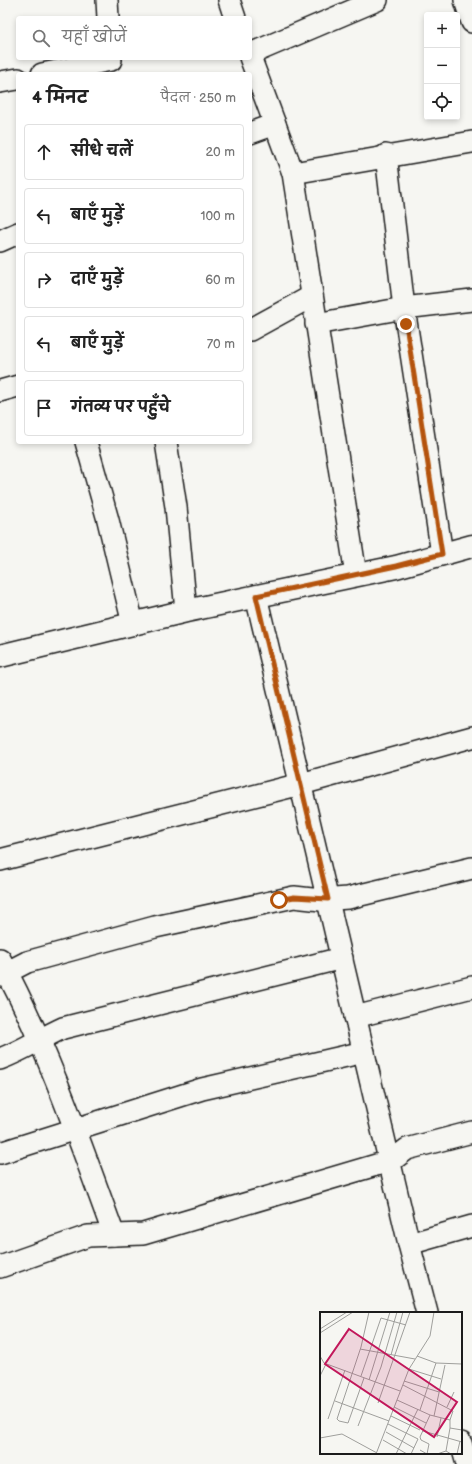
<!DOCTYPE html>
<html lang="hi">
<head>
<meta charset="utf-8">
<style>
	body { margin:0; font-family:"Balsamiq Sans","Playpen Sans Deva",sans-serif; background:#f6f6f6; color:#222 }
	.controls { position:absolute; right:12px; top:12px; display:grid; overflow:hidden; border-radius:4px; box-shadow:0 2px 6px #0003 }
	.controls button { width:36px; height:36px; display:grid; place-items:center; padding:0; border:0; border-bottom:1px solid #e0e0e0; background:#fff; color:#222; font:20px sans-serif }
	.stop { position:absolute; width:12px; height:12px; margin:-9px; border:3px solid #b45309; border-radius:50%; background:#fff }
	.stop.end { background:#b45309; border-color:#fff; box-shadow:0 1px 4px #0008 }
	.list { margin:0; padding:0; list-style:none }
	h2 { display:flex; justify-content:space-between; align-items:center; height:52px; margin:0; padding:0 16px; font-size:17px }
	h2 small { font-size:13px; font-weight:400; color:#767676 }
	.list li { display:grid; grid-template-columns:26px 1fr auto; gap:12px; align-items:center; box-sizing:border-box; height:56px; margin:0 8px 8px; padding:0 8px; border:1px solid #e0e0e0; border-radius:4px }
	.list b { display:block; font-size:15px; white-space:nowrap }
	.list em { font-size:13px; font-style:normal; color:#767676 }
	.icon { flex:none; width:22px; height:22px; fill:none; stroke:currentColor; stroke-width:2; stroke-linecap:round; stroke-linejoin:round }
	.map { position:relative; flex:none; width:472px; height:1464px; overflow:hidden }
	.search { position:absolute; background:#fff; box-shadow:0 2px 6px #0003; left:16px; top:16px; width:236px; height:44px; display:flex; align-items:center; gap:10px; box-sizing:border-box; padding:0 14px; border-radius:4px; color:#767676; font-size:15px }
	.panel { position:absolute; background:#fff; box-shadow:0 2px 6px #0003; left:16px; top:72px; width:236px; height:372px; border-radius:4px }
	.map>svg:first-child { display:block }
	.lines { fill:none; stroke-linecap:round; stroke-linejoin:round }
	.street-casing { stroke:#1c1c1c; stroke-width:24 }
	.secondary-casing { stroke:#1c1c1c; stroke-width:25 }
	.street { stroke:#f6f6f2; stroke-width:21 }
	.secondary { stroke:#f6f6f2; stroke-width:22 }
	.route { stroke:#b45309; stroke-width:5 }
	.inset-road { fill:none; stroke:#9f9f9c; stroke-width:1 }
	.view { fill:#c2185b; fill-opacity:0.15; stroke:#c2185b; stroke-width:2 }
	.inset-edge { fill:none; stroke:#1c1c1c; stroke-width:2 }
</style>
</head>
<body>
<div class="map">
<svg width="472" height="1464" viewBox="0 0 472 1464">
	<rect width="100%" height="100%" fill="#f6f6f2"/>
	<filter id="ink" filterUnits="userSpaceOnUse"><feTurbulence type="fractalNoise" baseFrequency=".025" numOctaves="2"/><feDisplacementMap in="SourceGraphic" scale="8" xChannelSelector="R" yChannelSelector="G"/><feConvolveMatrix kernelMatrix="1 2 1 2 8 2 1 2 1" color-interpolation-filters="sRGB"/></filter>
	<g filter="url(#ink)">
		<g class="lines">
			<defs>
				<g id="street">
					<path d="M107 0 108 18"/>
					<path d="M229 0 235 18"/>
					<path d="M465 0 472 22"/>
					<path d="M250 54 377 0"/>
					<path d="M250 57 293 173 356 575"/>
					<path d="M42 74 111 60"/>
					<path d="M0 82 18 79"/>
					<path d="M250 133 275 124"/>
					<path d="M386 155 404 308 442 554"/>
					<path d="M293 173 472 142"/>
					<path d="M0 241 18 233"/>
					<path d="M316 324 404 308 472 300"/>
					<path d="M250 330 312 296"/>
					<path d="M0 391 18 386"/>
					<path d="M86 442 108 520 133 624"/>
					<path d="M166 442 176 507 186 611"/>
					<path d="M256 596 409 1244 427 1313"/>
					<path d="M0 860 301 784 472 737"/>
					<path d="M0 959C47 1046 80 1142 114 1235"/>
					<path d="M0 976 27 962 155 927 294 897 321 900 348 898 472 868"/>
					<path d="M355 1017 472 987"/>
					<path d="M0 1059C22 1051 41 1038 63 1028L342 958"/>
					<path d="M0 1153 202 1089 364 1052"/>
					<path d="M409 1244 472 1226"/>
					<path d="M0 1267 88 1236 143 1234 383 1163 390 1162 407 1149 472 1132"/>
					<path d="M461 1443 467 1464"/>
				</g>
				<path id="secondary" d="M0 656 186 611 396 567 472 546"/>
			</defs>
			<use href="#street" class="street-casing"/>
			<use href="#secondary" class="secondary-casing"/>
			<use href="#street" class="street"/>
			<use href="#secondary" class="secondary"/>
		</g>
	</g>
	<g class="lines" filter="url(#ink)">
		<path class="route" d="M279 900 294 897 328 899 256 596 396 566 442 554 406 324"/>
	</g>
	<g transform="translate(320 1312)">
		<rect width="142" height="142" fill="#f6f6f2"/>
		<path class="inset-road" d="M0 17 27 0M0 21 33 0M40 37 95 47M71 43 83 0M0 44 4 51 80 79M97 44 116 51 100 98M116 51 142 52M89 57 121 67M0 64 6 52M41 64 61 6 86 13M44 66 28 111 19 109 17 107 41 35 49 0M49 68 70 0M84 69 119 80M83 73 133 99 130 108M77 88 110 103 130 108V116L142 118M15 89 69 109M58 91 90 0M74 95 106 111M127 95 134 80M71 104 100 118M114 104 125 53M8 107 25 58M68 112 98 127 91 142M38 114 61 55 77 0M103 119 142 130M66 120 94 136M117 125 121 106M0 126 22 122 57 141M63 128 87 142M100 138 107 142 109 132 101 128 100 125 110 103M126 139 130 116M56 142 89 57 110 24 114 0M76 142 98 97M117 142 126 139 131 142M137 142 140 129"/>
		<path class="view" d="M29 17 137 90 114 125 5 52Z"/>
		<rect width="142" height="142" class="inset-edge"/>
	</g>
</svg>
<div class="controls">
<button>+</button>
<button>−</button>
<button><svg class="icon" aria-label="locate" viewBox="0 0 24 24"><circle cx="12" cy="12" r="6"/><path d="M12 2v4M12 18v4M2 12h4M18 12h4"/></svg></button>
</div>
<div class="stop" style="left:279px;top:900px"></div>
<div class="stop end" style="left:406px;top:324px"></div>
<div class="search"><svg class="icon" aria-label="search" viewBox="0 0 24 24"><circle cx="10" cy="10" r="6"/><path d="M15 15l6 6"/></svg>यहाँ खोजें</div>
<section class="panel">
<h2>4 मिनट<small>पैदल · 250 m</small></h2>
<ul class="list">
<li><svg class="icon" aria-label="ahead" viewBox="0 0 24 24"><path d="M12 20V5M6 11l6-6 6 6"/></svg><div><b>सीधे चलें</b></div><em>20 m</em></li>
<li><svg class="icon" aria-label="left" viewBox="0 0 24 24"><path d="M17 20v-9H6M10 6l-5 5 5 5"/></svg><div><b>बाएँ मुड़ें</b></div><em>100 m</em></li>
<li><svg class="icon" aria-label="right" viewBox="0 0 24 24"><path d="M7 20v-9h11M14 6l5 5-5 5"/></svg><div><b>दाएँ मुड़ें</b></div><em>60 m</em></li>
<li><svg class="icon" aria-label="left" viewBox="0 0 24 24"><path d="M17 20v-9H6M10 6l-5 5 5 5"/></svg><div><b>बाएँ मुड़ें</b></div><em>70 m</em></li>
<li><svg class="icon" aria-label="arrive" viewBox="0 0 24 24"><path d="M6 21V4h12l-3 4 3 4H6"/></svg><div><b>गंतव्य पर पहुँचे</b></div></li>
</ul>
</section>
</div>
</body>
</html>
